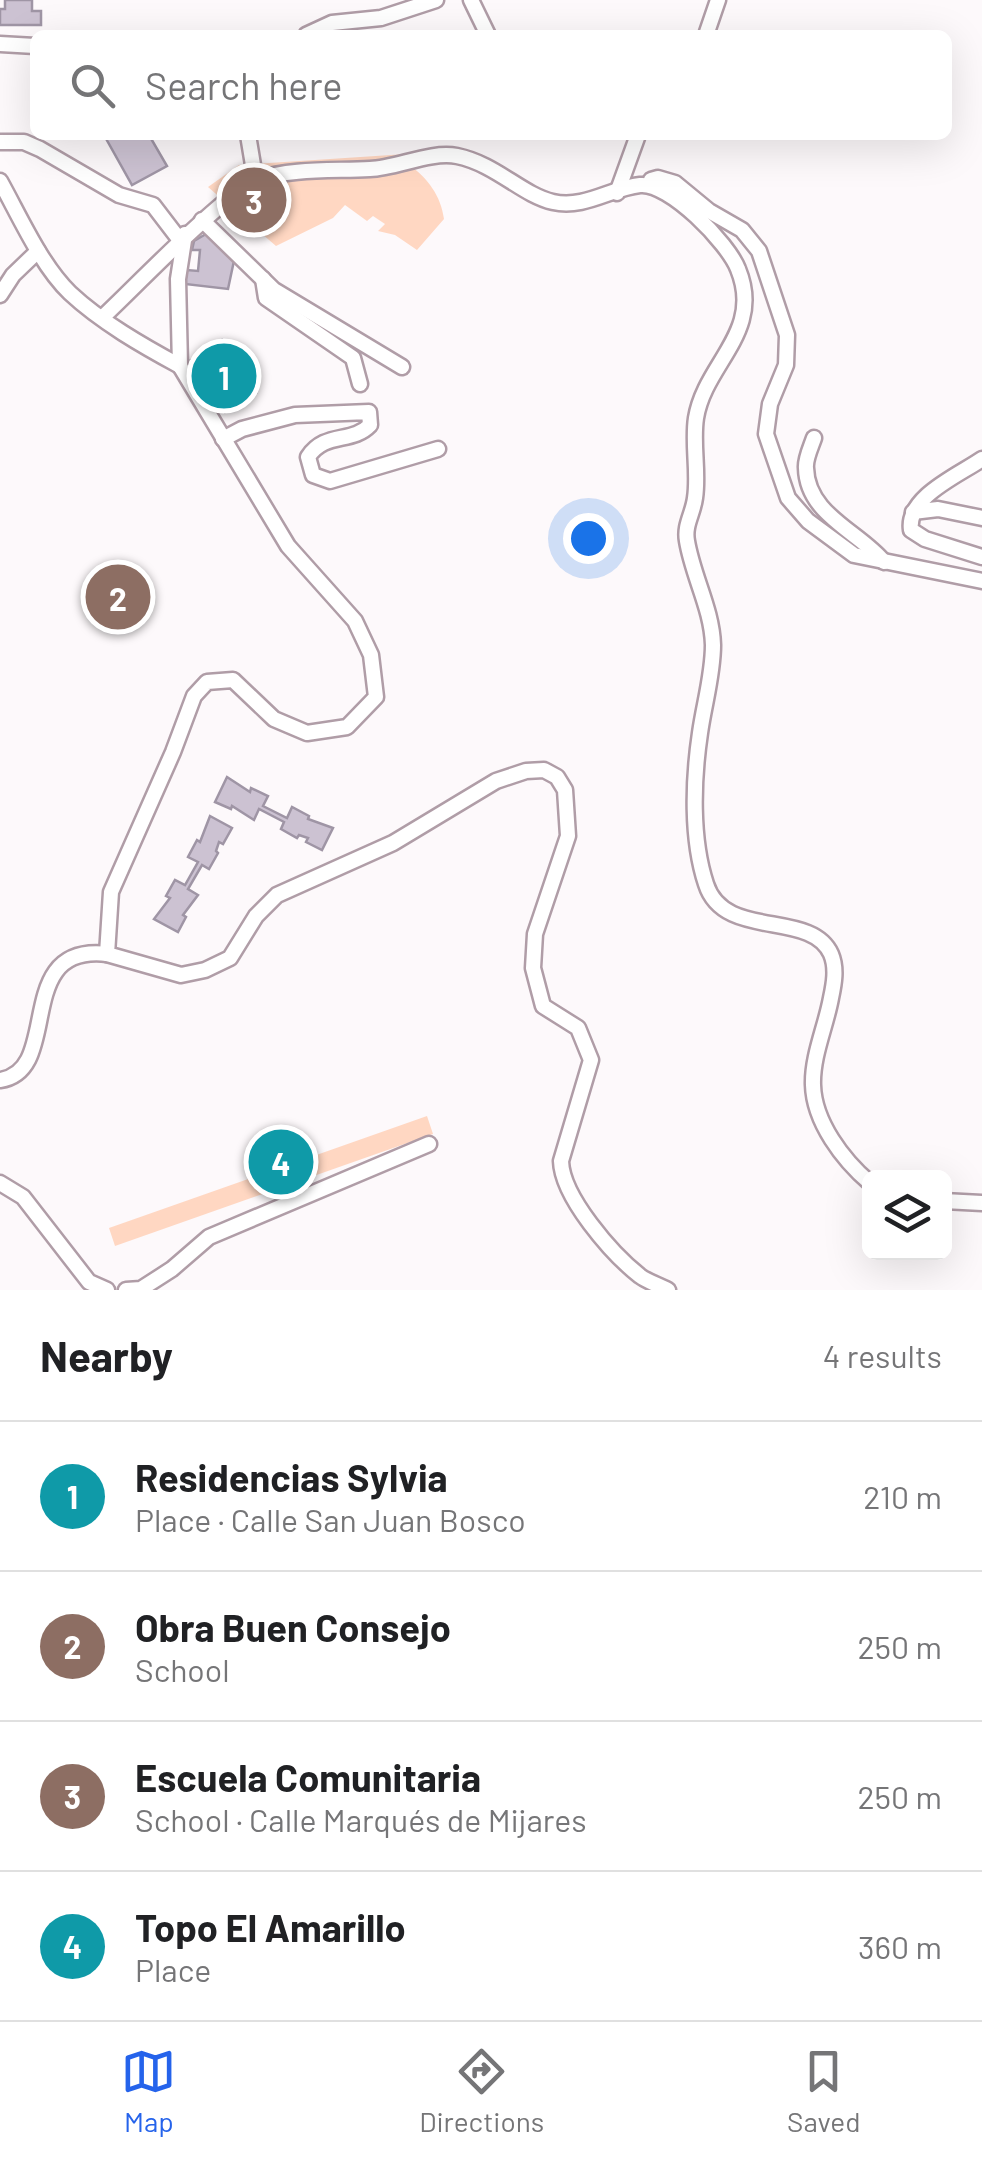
<!DOCTYPE html>
<html lang="en">
<head>
<meta charset="utf-8">
<style>
	body { margin:0; font-family:Barlow,sans-serif; background:#f6f6f6; color:#202124 }
	.controls { position:absolute; right:30px; bottom:30px; display:grid; overflow:hidden; border-radius:15px; box-shadow:0 10px 40px #0002 }
	.controls button { width:90px; height:90px; display:grid; place-items:center; padding:0; border:0; border-bottom:2px solid #e0e0e0; background:#fff; color:#202124; font:50px sans-serif }
	.you { position:absolute; left:588px; top:538px; width:35px; height:35px; margin:-25px; border:8px solid #fff; border-radius:50%; background:#1a73e8; box-shadow:0 0 0 15px #1a73e833 }
	.badge { display:grid; place-items:center; width:65px; height:65px; border-radius:50%; background:#2563eb; color:#fff; font-size:32px; font-weight:700 }
	.pin { position:absolute; translate:-50% -50%; border:5px solid #fff; box-shadow:0 2px 10px #0006 }
	.list { margin:0; padding:0; list-style:none }
	h2 { display:flex; justify-content:space-between; align-items:center; height:130px; margin:0; padding:0 40px; font-size:42px }
	h2 small { font-size:32px; font-weight:400; color:#757577 }
	.list li { display:grid; grid-template-columns:65px 1fr auto; gap:30px; align-items:center; box-sizing:border-box; height:150px; padding:0 40px; border-top:2px solid #e0e0e0 }
	.list b { display:block; font-size:38px; white-space:nowrap }
	.list p { margin:0; font-size:32px; white-space:nowrap; color:#757577 }
	.list em { font-size:32px; font-style:normal; color:#757577 }
	.icon { flex:none; width:55px; height:55px; fill:none; stroke:currentColor; stroke-width:2; stroke-linecap:round; stroke-linejoin:round }
	.map { position:relative; flex:none; width:982px; height:1290px; overflow:hidden }
	.search { position:absolute; background:#fff; box-shadow:0 10px 40px #0002; left:30px; right:30px; top:30px; height:110px; display:flex; align-items:center; gap:25px; box-sizing:border-box; padding:0 35px; border-radius:15px; color:#757577; font-size:38px }
	.sheet { height:730px; background:#fff }
	nav { display:flex; justify-content:space-around; align-items:center; box-sizing:border-box; height:140px; border-top:2px solid #e0e0e0; background:#fff; font-size:28px; color:#757577 }
	nav a { display:grid; justify-items:center; gap:5px }
	nav .on { color:#2563eb }
	.map>svg:first-child { display:block }
	.green { fill:#ffd7c2 }
	.building { fill:#ccc2d2; stroke:#9f95a5; stroke-width:2.5 }
	.lines { fill:none; stroke-linecap:round; stroke-linejoin:round }
	.minor-casing { stroke:#b09da7; stroke-width:19 }
	.minor { stroke:#fff; stroke-width:14 }
</style>
</head>
<body>
<div class="map">
<svg width="982" height="1290" viewBox="0 0 982 1290">
	<rect width="100%" height="100%" fill="#fdf9fb"/>
	<g class="green">
		<path d="M406 154 408 164C428 178 441 196 444 219L417 250 395 235 378 231 385 224 373 216 367 221 345 205 333 218 276 246 208 187 239 165Z"/>
		<path d="M427 1116 433 1134 115 1246 109 1228Z"/>
	</g>
	<g class="building">
		<path d="M5 0H32V11H41V25H0V9H5Z"/>
		<path d="M104 135H149L167 166 132 185Z"/>
		<path d="M206 234 235 256 228 289 185 284 187 270 198 271 200 250H192L194 241Z"/>
		<path d="M222 340 256 393 225 412 191 360Z"/>
		<path d="M227 777 250 792 251 788 268 796 263 806 287 818 292 807 309 816 308 819 333 828 322 850 306 842 308 838 299 835 297 838 281 829 284 822 259 809 254 820 232 806 231 809 215 802Z"/>
		<path d="M210 816 232 828 223 844 219 842 216 851 218 853 209 869 202 865 188 889 198 895 183 915 186 917 178 932 154 919 170 898 166 896 175 880 185 885 198 862 188 857 197 840 200 842Z"/>
	</g>
	<g class="lines">
		<defs>
			<g id="minor">
				<path d="M471 0 488 35"/>
				<path d="M306 35 332 23 381 18 436 0"/>
				<path d="M706 35 718 0"/>
				<path d="M0 44 35 46"/>
				<path d="M248 135 254 171 251 180"/>
				<path d="M0 142H24L40 149 119 195 153 205 179 239"/>
				<path d="M651 180 658 178 675 183 709 211 742 230 759 251 787 335 786 365 770 404 766 434 788 498 808 521 854 555 982 581"/>
				<path d="M0 181C20 217 41 265 70 293 101 322 143 346 180 366"/>
				<path d="M617 193 638 135"/>
				<path d="M202 220 274 290 402 367"/>
				<path d="M263 279 266 298 353 358 360 384"/>
				<path d="M0 295 13 275 38 251"/>
				<path d="M103 317C144 278 182 237 226 201 235 194 244 183 255 180 293 168 331 171 370 169 397 168 430 151 457 156 496 164 522 195 553 202 585 209 611 188 640 185 669 182 728 243 738 269 764 332 705 363 696 418 692 444 699 472 695 498 693 514 684 525 687 541 693 577 712 609 713 645 713 675 704 704 700 733 693 780 691 839 706 884 724 941 811 909 831 954 837 968 834 984 831 998 826 1026 812 1056 813 1085 814 1122 843 1160 870 1183"/>
				<path d="M180 366 288 546 355 621 371 655 376 697 347 727 307 733 274 719 233 680 207 682 194 696 173 752 111 892 107 954 181 975 205 970 230 958 256 916 277 895 393 843 496 781 526 771 544 770 557 777 565 790 568 836 535 934 533 968 543 1006 578 1028 591 1060 561 1161C562 1197 612 1254 640 1276 648 1282 659 1285 668 1290"/>
				<path d="M180 366 178 279 185 234"/>
				<path d="M814 438C811 447 805 459 806 468 807 515 860 532 884 562"/>
				<path d="M223 439 242 429 295 415 369 412 370 425C352 444 325 431 308 457L313 475 330 481 438 449"/>
				<path d="M982 459C959 475 906 497 911 530L925 539 982 557"/>
				<path d="M913 512 938 509 982 518"/>
				<path d="M0 1080C64 1071 11 943 107 954"/>
				<path d="M0 1183 23 1197 89 1282 107 1290"/>
				<path d="M944 1201 982 1203"/>
				<path d="M126 1290 141 1289 172 1269 209 1237 429 1144"/>
			</g>
		</defs>
		<use href="#minor" class="minor-casing"/>
		<use href="#minor" class="minor"/>
	</g>
</svg>
<div class="controls">
<button><svg class="icon" aria-label="layers" viewBox="0 0 24 24"><path d="M12 4l9 5-9 5-9-5zM3 14l9 5 9-5"/></svg></button>
</div>
<div class="you"></div>
<div class="pin badge" style="left:224px;top:376px;background:#0f9aa8">1</div>
<div class="pin badge" style="left:118px;top:597px;background:#8d6e63">2</div>
<div class="pin badge" style="left:254px;top:200px;background:#8d6e63">3</div>
<div class="pin badge" style="left:281px;top:1162px;background:#0f9aa8">4</div>
<div class="search"><svg class="icon" aria-label="search" viewBox="0 0 24 24"><circle cx="10" cy="10" r="6"/><path d="M15 15l6 6"/></svg>Search here</div>
</div>
<section class="sheet">
<h2>Nearby<small>4 results</small></h2>
<ul class="list">
<li><span class="badge" style="background:#0f9aa8">1</span><div><b>Residencias Sylvia</b><p>Place · Calle San Juan Bosco</p></div><em>210 m</em></li>
<li><span class="badge" style="background:#8d6e63">2</span><div><b>Obra Buen Consejo</b><p>School</p></div><em>250 m</em></li>
<li><span class="badge" style="background:#8d6e63">3</span><div><b>Escuela Comunitaria</b><p>School · Calle Marqués de Mijares</p></div><em>250 m</em></li>
<li><span class="badge" style="background:#0f9aa8">4</span><div><b>Topo El Amarillo</b><p>Place</p></div><em>360 m</em></li>
</ul>
</section>
<nav>
<a class="on"><svg class="icon" aria-label="map" viewBox="0 0 24 24"><path d="M3 6l6-2 6 2 6-2v14l-6 2-6-2-6 2zM9 4v14M15 6v14"/></svg>Map</a>
<a><svg class="icon" aria-label="directions" viewBox="0 0 24 24"><path d="M12 3l9 9-9 9-9-9zM9 14v-3h6M13 9l2 2-2 2"/></svg>Directions</a>
<a><svg class="icon" aria-label="saved" viewBox="0 0 24 24"><path d="M7 4h10v16l-5-4-5 4z"/></svg>Saved</a>
</nav>
</body>
</html>
